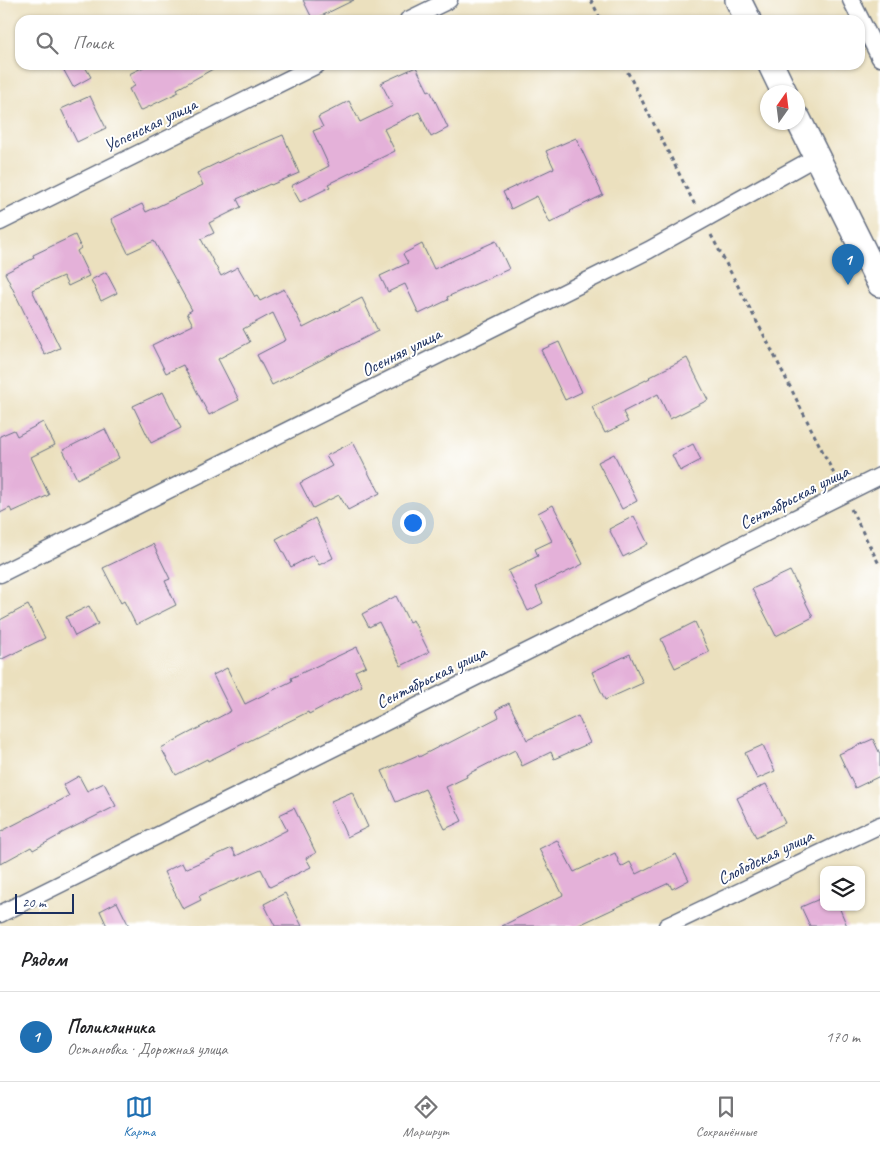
<!DOCTYPE html>
<html lang="ru">
<head>
<meta charset="utf-8">
<style>
	body { margin:0; font-family:Caveat,sans-serif; background:#f2f2f2; color:#202124 }
	.controls { position:absolute; right:15px; bottom:15px; display:grid; overflow:hidden; border-radius:10px; box-shadow:0 1px 4px #0004 }
	.controls button { width:45px; height:45px; display:grid; place-items:center; padding:0; border:0; border-bottom:1px solid #e0e0e0; background:#fff; color:#202124; font:25px sans-serif }
	.compass { position:absolute; left:760px; top:85px; width:45px; height:45px; border-radius:50%; background:#fff; box-shadow:0 1px 4px #0004; rotate:14deg }
	.scale { position:absolute; left:15px; bottom:12px; width:59px; box-sizing:border-box; padding-left:5px; border:2px solid #1b2f5e; border-top:0; font-size:14px; line-height:18px; white-space:nowrap; color:#1b2f5e; -webkit-text-stroke:4px #fff; paint-order:stroke }
	.you { position:absolute; left:412px; top:522px; width:18px; height:18px; margin:-12px; border:4px solid #fff; border-radius:50%; background:#1a73e8; box-shadow:0 0 0 8px #1a73e833 }
	.badge { display:grid; place-items:center; width:32px; height:32px; border-radius:50%; background:#1f6fb2; color:#fff; font-size:16px; font-weight:700 }
	.pin { position:absolute; translate:-50% -41px; filter:drop-shadow(0 1px 2px #0008) }
	.pin::after { content:''; position:absolute; top:26px; width:18px; height:15px; background:inherit; clip-path:polygon(0 0,100% 0,50% 100%) }
	.list { margin:0; padding:0; list-style:none }
	h2 { display:flex; justify-content:space-between; align-items:center; height:65px; margin:0; padding:0 20px; font-size:21px }
	h2 small { font-size:16px; font-weight:400; color:#757577 }
	.list li { display:grid; grid-template-columns:32px 1fr auto; gap:15px; align-items:center; box-sizing:border-box; height:90px; padding:0 20px; border-top:1px solid #e0e0e0 }
	.list b { display:block; font-size:19px; white-space:nowrap }
	.list p { margin:0; font-size:16px; white-space:nowrap; color:#757577 }
	.list em { font-size:16px; font-style:normal; color:#757577 }
	.icon { flex:none; width:28px; height:28px; fill:none; stroke:currentColor; stroke-width:2; stroke-linecap:round; stroke-linejoin:round }
	.map { position:relative; flex:none; width:880px; height:926px; overflow:hidden }
	.search { position:absolute; background:#fff; box-shadow:0 1px 4px #0004; left:15px; right:15px; top:15px; height:55px; display:flex; align-items:center; gap:12px; box-sizing:border-box; padding:0 18px; border-radius:15px; color:#757577; font-size:19px }
	.sheet { height:155px; background:#fff }
	nav { display:flex; justify-content:space-around; align-items:center; box-sizing:border-box; height:70px; border-top:1px solid #e0e0e0; background:#fff; font-size:14px; color:#757577 }
	nav a { display:grid; justify-items:center; gap:2px }
	nav .on { color:#1f6fb2 }
	.map>svg:first-child { display:block }
	.building { fill:#e4b1d9 }
	.lines { fill:none; stroke-linecap:round; stroke-linejoin:round }
	.minor-casing { stroke:#646d80; stroke-width:19 }
	.primary-casing { stroke:#646d80; stroke-width:28 }
	.path { stroke:#646d80; stroke-width:3; stroke-dasharray:4 4; stroke-linecap:butt }
	.minor { stroke:#fff; stroke-width:16 }
	.primary { stroke:#fff; stroke-width:25 }
	.labels { text-anchor:middle; stroke-width:4; stroke-linejoin:round; paint-order:stroke }
	.street-label { font-size:18px; fill:#1b2f5e; stroke:#fff }
</style>
</head>
<body>
<div class="map">
<svg width="880" height="926" viewBox="0 0 880 926">
	<rect width="100%" height="100%" fill="#fff"/>
	<filter id="ink" filterUnits="userSpaceOnUse"><feTurbulence type="fractalNoise" baseFrequency=".02" numOctaves="2"/><feDisplacementMap in="SourceGraphic" scale="10" xChannelSelector="R" yChannelSelector="G"/><feConvolveMatrix kernelMatrix="1 2 1 2 8 2 1 2 1" color-interpolation-filters="sRGB"/></filter>
	<filter id="wash" filterUnits="userSpaceOnUse"><feTurbulence type="fractalNoise" baseFrequency=".0096" numOctaves="4" result="noise"/><feDisplacementMap in="SourceGraphic" scale="20" xChannelSelector="R" yChannelSelector="G"/><feGaussianBlur stdDeviation="1.12" result="paint"/><feColorMatrix in="noise" values="0 0 0 0 0 0 0 0 0 0 0 0 0 0 0 0 0 1.4 0 .05"/><feComposite in="paint" operator="in"/></filter>
	<g filter="url(#wash)">
		<rect width="100%" height="100%" fill="#ebe0be"/>
		<g id="blocks">
			<g class="building">
				<path d="M303 0H354L313 20Z"/>
				<path d="M61 65H84L91 77 73 87Z"/>
				<path d="M148 65H220L177 89 179 92 140 111 129 89 135 86 129 74Z"/>
				<path d="M416 67 428 91 430 90 448 128 431 137 419 112 384 129 395 151 328 184 330 187 300 202 291 186 329 166 313 131 323 127 318 117 349 101 360 122 393 106 381 83Z"/>
				<path d="M90 96 106 128 77 142 61 109Z"/>
				<path d="M283 135 299 173 271 185 270 184 237 199 241 207 209 223 214 233 201 239 221 276 238 267 255 297 257 296 260 301 284 289 303 328 362 298 378 331 272 385 257 355 286 340 273 313 243 329 250 342 218 359 239 400 209 415 183 365 166 373 152 345 193 325 187 313 192 310 154 241 128 253 111 219 142 204 146 212 203 185 197 173 238 153V154Z"/>
				<path d="M576 138 603 195 570 211 571 212 550 223 537 196 511 209 503 192 554 168 546 151Z"/>
				<path d="M75 235 81 248 77 251 89 276 68 286 63 276 32 290 60 348 45 355 5 273 34 258 33 255Z"/>
				<path d="M496 241 509 269 447 297 448 300 419 314 405 284 388 292 380 276 408 263 403 254 422 244 434 269Z"/>
				<path d="M106 272 117 293 101 301 91 280Z"/>
				<path d="M559 342 582 392 565 400 541 350Z"/>
				<path d="M687 358 708 400 670 419 658 394 623 412 628 422 605 433 592 407 650 378 649 377Z"/>
				<path d="M163 392 181 428 151 443 133 406Z"/>
				<path d="M43 422 55 445 31 457 49 495 12 512 10 508 0 513V436L14 430 17 436Z"/>
				<path d="M105 429 119 458 77 479 63 450Z"/>
				<path d="M353 442 372 480H373L380 493 348 510 339 495 313 508 300 483 332 466 326 456Z"/>
				<path d="M693 444 701 460 680 471 672 455Z"/>
				<path d="M614 454 637 501 622 509 598 462Z"/>
				<path d="M553 505 583 564 536 587 543 603 528 611 508 571 538 556 535 549 552 541 538 513Z"/>
				<path d="M634 516 648 544 623 557 609 529Z"/>
				<path d="M315 518 333 558 319 565 313 555 291 567 276 539Z"/>
				<path d="M153 544 170 579 165 581 176 605 136 625 124 601 121 603 103 568Z"/>
				<path d="M790 571 813 617 776 636 752 589Z"/>
				<path d="M396 596 409 622 413 620 429 652 401 666 379 622 369 627 362 614Z"/>
				<path d="M28 605 45 638 0 660V620Z"/>
				<path d="M89 606 98 624 75 636 66 617Z"/>
				<path d="M695 622 709 652 675 668 661 639Z"/>
				<path d="M357 647 366 666 355 671 362 686 309 714 308 712 208 761 207 759 176 775 161 748 231 711 213 675 227 668 245 704 292 681 291 678Z"/>
				<path d="M630 654 643 683 605 700 592 672Z"/>
				<path d="M509 703 527 740 578 716 590 743 554 759 551 752 522 766 515 750 466 775 467 777 446 787 462 821 445 829 425 789 396 802 382 771 418 755 419 757 446 743 447 744 499 717 496 710Z"/>
				<path d="M873 739 880 754V776L855 788 839 754Z"/>
				<path d="M763 745 775 771 757 779 745 753Z"/>
				<path d="M79 776 87 791 104 783 116 806 60 834V835L33 850 31 847 0 864V832L69 796 63 785Z"/>
				<path d="M766 784 785 823 756 837 737 798Z"/>
				<path d="M352 792 368 827 347 837 331 801Z"/>
				<path d="M294 808 316 853 306 858 311 867 270 887 261 869 199 896 201 900 183 909 164 872 182 863 185 869 232 848 236 856 287 830 279 815Z"/>
				<path d="M557 840 574 872 615 853 621 867 630 862 636 874 676 854 689 880 672 889 669 883 577 926H502L563 895 539 849Z"/>
				<path d="M285 893 302 926H275L264 904Z"/>
				<path d="M824 897V907H839L847 926H810L801 907Z"/>
				<path d="M117 902 129 926H107L100 911Z"/>
			</g>
		</g>
	</g>
	<g filter="url(#ink)">
		<use href="#blocks" fill-opacity="0" stroke="#646d80" stroke-width="1"/>
		<g class="lines">
			<defs>
				<g id="minor">
					<path d="M851 0 880 58"/>
					<path d="M408 20 449 0"/>
					<path d="M0 222 317 65"/>
					<path d="M0 574 649 250 816 157"/>
					<path d="M0 914 880 476"/>
					<path d="M667 926 880 825"/>
				</g>
				<g id="primary">
					<path d="M738 0 748 20"/>
					<path d="M771 65 784 92"/>
					<path d="M798 119 880 284"/>
				</g>
			</defs>
			<use href="#minor" class="minor-casing"/>
			<use href="#primary" class="primary-casing"/>
			<g class="path">
				<path d="M591 0 601 20"/>
				<path d="M624 65 695 205"/>
				<path d="M711 235 768 343 836 478"/>
				<path d="M851 509 880 566"/>
			</g>
			<use href="#minor" class="minor"/>
			<use href="#primary" class="primary"/>
		</g>
	</g>
	<g class="labels">
		<g class="street-label">
			<text transform="translate(150 125) rotate(-26)" y="6">Успенская улица</text>
			<text transform="translate(401 352) rotate(-27)" y="6">Осенняя улица</text>
			<text transform="translate(794 497) rotate(-27)" y="6">Сентябрьская улица</text>
			<text transform="translate(431 677) rotate(-26)" y="6">Сентябрьская улица</text>
			<text transform="translate(765 857) rotate(-26)" y="6">Слободская улица</text>
		</g>
	</g>
</svg>
<div class="controls">
<button><svg class="icon" aria-label="layers" viewBox="0 0 24 24"><path d="M12 4l9 5-9 5-9-5zM3 14l9 5 9-5"/></svg></button>
</div>
<svg class="compass" viewBox="-18 -18 36 36"><path d="M0-13l5 13h-10z" fill="#e53935"/><path d="M0 13l5-13h-10z" fill="#757577"/></svg>
<div class="scale">20 m</div>
<div class="you"></div>
<div class="pin badge" style="left:848px;top:285px">1</div>
<div class="search"><svg class="icon" aria-label="search" viewBox="0 0 24 24"><circle cx="10" cy="10" r="6"/><path d="M15 15l6 6"/></svg>Поиск</div>
</div>
<section class="sheet">
<h2>Рядом<small></small></h2>
<ul class="list">
<li><span class="badge">1</span><div><b>Поликлиника</b><p>Остановка · Дорожная улица</p></div><em>170 m</em></li>
</ul>
</section>
<nav>
<a class="on"><svg class="icon" aria-label="map" viewBox="0 0 24 24"><path d="M3 6l6-2 6 2 6-2v14l-6 2-6-2-6 2zM9 4v14M15 6v14"/></svg>Карта</a>
<a><svg class="icon" aria-label="directions" viewBox="0 0 24 24"><path d="M12 3l9 9-9 9-9-9zM9 14v-3h6M13 9l2 2-2 2"/></svg>Маршрут</a>
<a><svg class="icon" aria-label="saved" viewBox="0 0 24 24"><path d="M7 4h10v16l-5-4-5 4z"/></svg>Сохранённые</a>
</nav>
</body>
</html>
